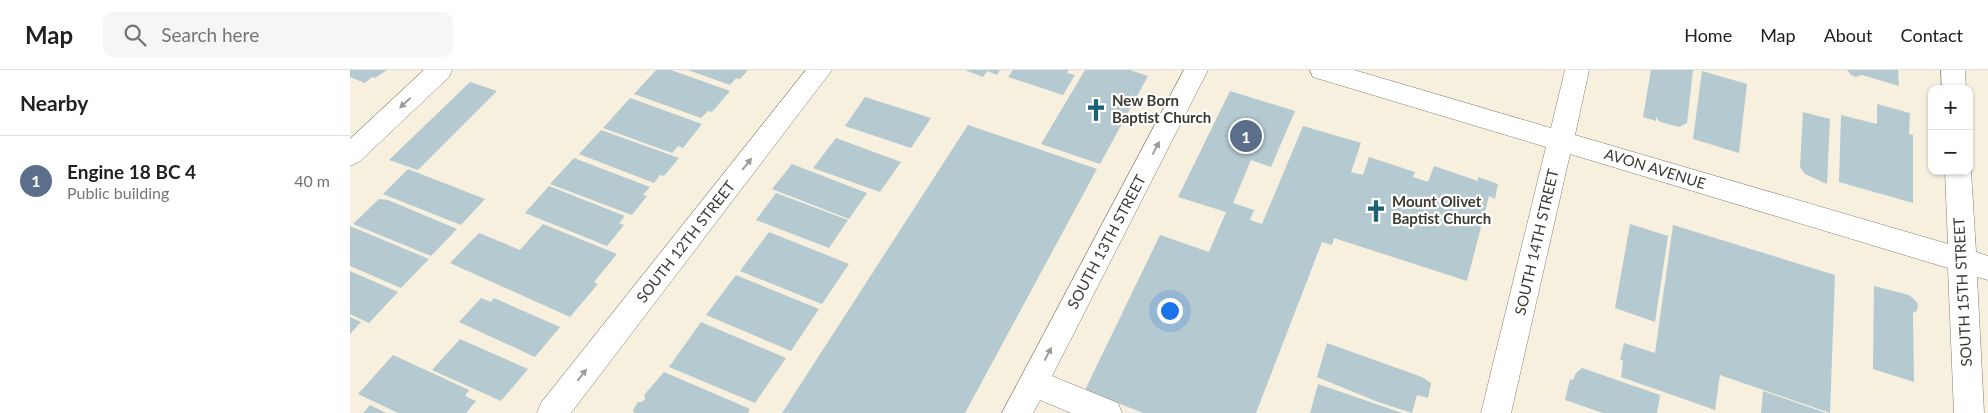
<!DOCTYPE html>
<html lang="en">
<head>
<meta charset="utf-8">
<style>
	body { margin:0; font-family:Lato,sans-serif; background:#f6f6f6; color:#202124 }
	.controls { position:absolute; right:15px; top:15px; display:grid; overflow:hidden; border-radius:10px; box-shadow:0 1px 4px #0004 }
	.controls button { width:45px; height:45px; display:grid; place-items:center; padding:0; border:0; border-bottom:1px solid #e0e0e0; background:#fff; color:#202124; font:25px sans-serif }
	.you { position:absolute; left:819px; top:240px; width:18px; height:18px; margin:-12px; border:4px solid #fff; border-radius:50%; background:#1a73e8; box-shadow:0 0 0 8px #1a73e833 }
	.badge { display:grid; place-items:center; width:32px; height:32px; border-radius:50%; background:#ea580c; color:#fff; font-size:16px; font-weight:700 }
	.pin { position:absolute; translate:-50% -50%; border:2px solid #fff; box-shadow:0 1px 5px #0006 }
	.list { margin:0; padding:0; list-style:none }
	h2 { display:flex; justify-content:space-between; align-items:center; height:65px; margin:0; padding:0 20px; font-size:21px }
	h2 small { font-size:16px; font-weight:400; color:#757577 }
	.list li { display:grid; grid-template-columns:32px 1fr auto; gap:15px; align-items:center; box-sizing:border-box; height:90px; padding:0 20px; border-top:1px solid #e0e0e0 }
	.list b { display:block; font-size:19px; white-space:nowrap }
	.list p { margin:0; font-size:16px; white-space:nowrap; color:#757577 }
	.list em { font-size:16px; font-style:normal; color:#757577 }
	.icon { flex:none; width:28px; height:28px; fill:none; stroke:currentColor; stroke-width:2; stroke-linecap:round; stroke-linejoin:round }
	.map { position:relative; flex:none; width:1638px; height:343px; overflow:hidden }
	header { display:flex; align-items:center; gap:30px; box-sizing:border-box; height:70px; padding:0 25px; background:#fff; border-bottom:1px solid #e0e0e0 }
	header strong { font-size:24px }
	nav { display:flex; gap:28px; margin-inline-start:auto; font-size:18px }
	.search { width:350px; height:45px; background:#f6f6f6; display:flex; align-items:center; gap:12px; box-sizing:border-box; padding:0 18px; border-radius:10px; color:#757577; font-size:19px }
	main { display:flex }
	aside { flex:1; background:#fff }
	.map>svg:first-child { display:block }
	.building { fill:#b5c9d0 }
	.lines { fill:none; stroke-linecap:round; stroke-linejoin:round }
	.minor-casing { stroke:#847e6e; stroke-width:1 }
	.minor { fill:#fff; fill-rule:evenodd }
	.oneway { fill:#9e9c99 }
	.labels { text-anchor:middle; stroke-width:4.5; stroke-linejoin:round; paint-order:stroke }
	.poi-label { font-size:15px; font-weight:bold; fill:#3d3a33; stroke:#fff; text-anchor:start }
	.street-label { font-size:15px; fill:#3d3a33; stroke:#fff }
</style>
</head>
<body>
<header>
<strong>Map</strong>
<div class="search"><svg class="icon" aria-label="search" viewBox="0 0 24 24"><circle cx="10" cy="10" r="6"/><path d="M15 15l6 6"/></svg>Search here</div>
<nav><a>Home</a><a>Map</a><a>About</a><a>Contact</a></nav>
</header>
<main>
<aside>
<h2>Nearby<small></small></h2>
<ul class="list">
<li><span class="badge" style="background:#5c6f8a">1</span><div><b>Engine 18 BC 4</b><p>Public building</p></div><em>40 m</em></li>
</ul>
</aside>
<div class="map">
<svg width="1638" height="343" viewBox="0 0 1638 343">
	<rect width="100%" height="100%" fill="#f7f0df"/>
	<g class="building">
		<path d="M0 0H37L25 8 22 7 15 13 0 7Z"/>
		<path d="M306 0H321L380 21 362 42 358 41 351 48 284 24Z"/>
		<path d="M338 0H398L390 9 386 8 380 15Z"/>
		<path d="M615 0H650L647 5 637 1 633 7Z"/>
		<path d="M663 0H719L717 3 725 5 713 25 658 7Z"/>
		<path d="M735 0H780L798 6 750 94 691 74Z"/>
		<path d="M1301 0H1343L1337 53 1329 57 1310 52 1306 47V51L1293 47Z"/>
		<path d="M1497 0H1548L1549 16 1512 5 1505 7 1501 5Z"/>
		<path d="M1352 1 1397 14 1389 83 1343 69Z"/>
		<path d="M120 12 147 21 68 100 39 90Z"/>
		<path d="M880 21 945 41 921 97 901 90 883 133 904 140 900 150 912 154 953 56 1011 73 1001 102 1013 105 1019 87 1065 102 1063 107 1078 112 1084 96 1128 111V107L1148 114 1145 129 1139 126 1117 211 984 168 982 175 972 172 906 343H793L735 320 810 165 859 182 876 142 828 127Z"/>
		<path d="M515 27 581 48 561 78 495 56Z"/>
		<path d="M280 28 352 54 333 78 328 76 322 83 253 58Z"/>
		<path d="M1527 34 1560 43 1559 64 1563 65V133L1489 112 1491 45 1527 54Z"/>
		<path d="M1453 42 1480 49 1477 114 1455 104 1450 97Z"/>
		<path d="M618 55 747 99 615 343H432Z"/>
		<path d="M251 60 329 88 314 106 310 105 304 113 229 84Z"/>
		<path d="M486 68 551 92 530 122 463 98Z"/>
		<path d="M224 88 300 117 293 125 297 126 282 145 200 114Z"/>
		<path d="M442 94 517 123 499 149 422 119Z"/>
		<path d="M58 99 135 129 111 155 33 124Z"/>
		<path d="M199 116 275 146 269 153 274 155 257 176 175 143Z"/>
		<path d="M426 123 498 150 479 178 406 150Z"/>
		<path d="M29 129 38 130 107 159 81 186 3 154Z"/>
		<path d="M193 154 267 184 244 212 248 214 220 247 100 193 129 163 170 180Z"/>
		<path d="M1280 154 1318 166 1305 252 1265 238Z"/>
		<path d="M1323 155 1485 205 1480 343 1370 305 1365 340 1271 307 1273 291 1270 289 1274 273 1305 283Z"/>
		<path d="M0 156 79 189 51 218 0 196Z"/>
		<path d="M419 162 499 194 472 234 390 201Z"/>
		<path d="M0 201 48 222 19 253 0 244Z"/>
		<path d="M386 205 469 239 441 281 356 245Z"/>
		<path d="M1524 216 1559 225 1566 231 1568 236 1567 241 1563 243 1564 312 1523 299Z"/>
		<path d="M131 228 141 232 144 228 210 257 185 287 109 252Z"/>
		<path d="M0 247 11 252 0 264Z"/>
		<path d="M351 252 436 288 405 333 319 297Z"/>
		<path d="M110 269 178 299 151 331 82 300Z"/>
		<path d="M977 273 1072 307 1081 313 1078 328 1067 325 1062 343 1028 332 967 307Z"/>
		<path d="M43 285 119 320 115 326 126 331 116 343H48L8 324Z"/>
		<path d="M1232 298 1310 325 1307 343H1253L1215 330 1220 309 1223 310 1226 303Z"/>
		<path d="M314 302 400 339 398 343H284L283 340 288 332H292L295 329 294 325Z"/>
		<path d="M968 314 1052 343H960Z"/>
		<path d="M1413 321 1476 343H1411Z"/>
		<path d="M20 335 36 343H13Z"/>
	</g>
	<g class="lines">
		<defs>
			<g id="minor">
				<path d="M74 0H102L99 7 9 92 0 96V69Z"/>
				<path d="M456 0H482L221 343H187L191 333Z"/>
				<path d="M834 0H858L702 306 768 333 772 343H721L690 330 683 343H652Z"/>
				<path d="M960 0H1004L1201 58 1215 0H1239L1225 65 1598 174 1595 101H1619V97L1621 101 1626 182 1638 186V210L1627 207 1634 343H1604L1598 198 1220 84 1161 343H1131L1196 77 963 7Z"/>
				<path d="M1591 0H1615L1616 19H1592Z"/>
			</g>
		</defs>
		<use href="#minor" class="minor-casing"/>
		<use href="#minor" class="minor"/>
	</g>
	<defs><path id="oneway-solid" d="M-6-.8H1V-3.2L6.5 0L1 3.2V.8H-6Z" transform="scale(1.25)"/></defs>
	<g class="oneway">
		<use href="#oneway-solid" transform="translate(55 33) rotate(137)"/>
		<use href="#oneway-solid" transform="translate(806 78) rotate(-62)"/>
		<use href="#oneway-solid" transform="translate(397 94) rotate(-52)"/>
		<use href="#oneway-solid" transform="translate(698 284) rotate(-62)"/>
		<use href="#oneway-solid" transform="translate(232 305) rotate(-52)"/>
	</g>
	<defs>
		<symbol id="church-bare" viewBox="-9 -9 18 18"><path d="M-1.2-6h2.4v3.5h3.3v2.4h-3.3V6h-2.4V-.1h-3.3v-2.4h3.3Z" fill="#1d6373" stroke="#fff" stroke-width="2.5" paint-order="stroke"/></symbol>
	</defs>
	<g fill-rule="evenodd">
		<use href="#church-bare" x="730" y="24" width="32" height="32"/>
		<use href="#church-bare" x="1010" y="125" width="32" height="32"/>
	</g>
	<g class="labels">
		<g class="poi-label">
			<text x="762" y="36">New Born<tspan x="762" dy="17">Baptist Church</tspan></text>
			<text x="1042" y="137">Mount Olivet<tspan x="1042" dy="17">Baptist Church</tspan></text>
		</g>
		<g class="street-label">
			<text transform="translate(1305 99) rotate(17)" y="5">AVON AVENUE</text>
			<text transform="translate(336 172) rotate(-52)" y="5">SOUTH 12TH STREET</text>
			<text transform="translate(757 172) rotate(-62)" y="5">SOUTH 13TH STREET</text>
			<text transform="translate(1187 172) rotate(-77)" y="5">SOUTH 14TH STREET</text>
			<text transform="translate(1613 222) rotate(-93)" y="5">SOUTH 15TH STREET</text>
		</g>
	</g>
</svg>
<div class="controls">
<button>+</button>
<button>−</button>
</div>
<div class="you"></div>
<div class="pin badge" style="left:896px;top:66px;background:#5c6f8a">1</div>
</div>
</main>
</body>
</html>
